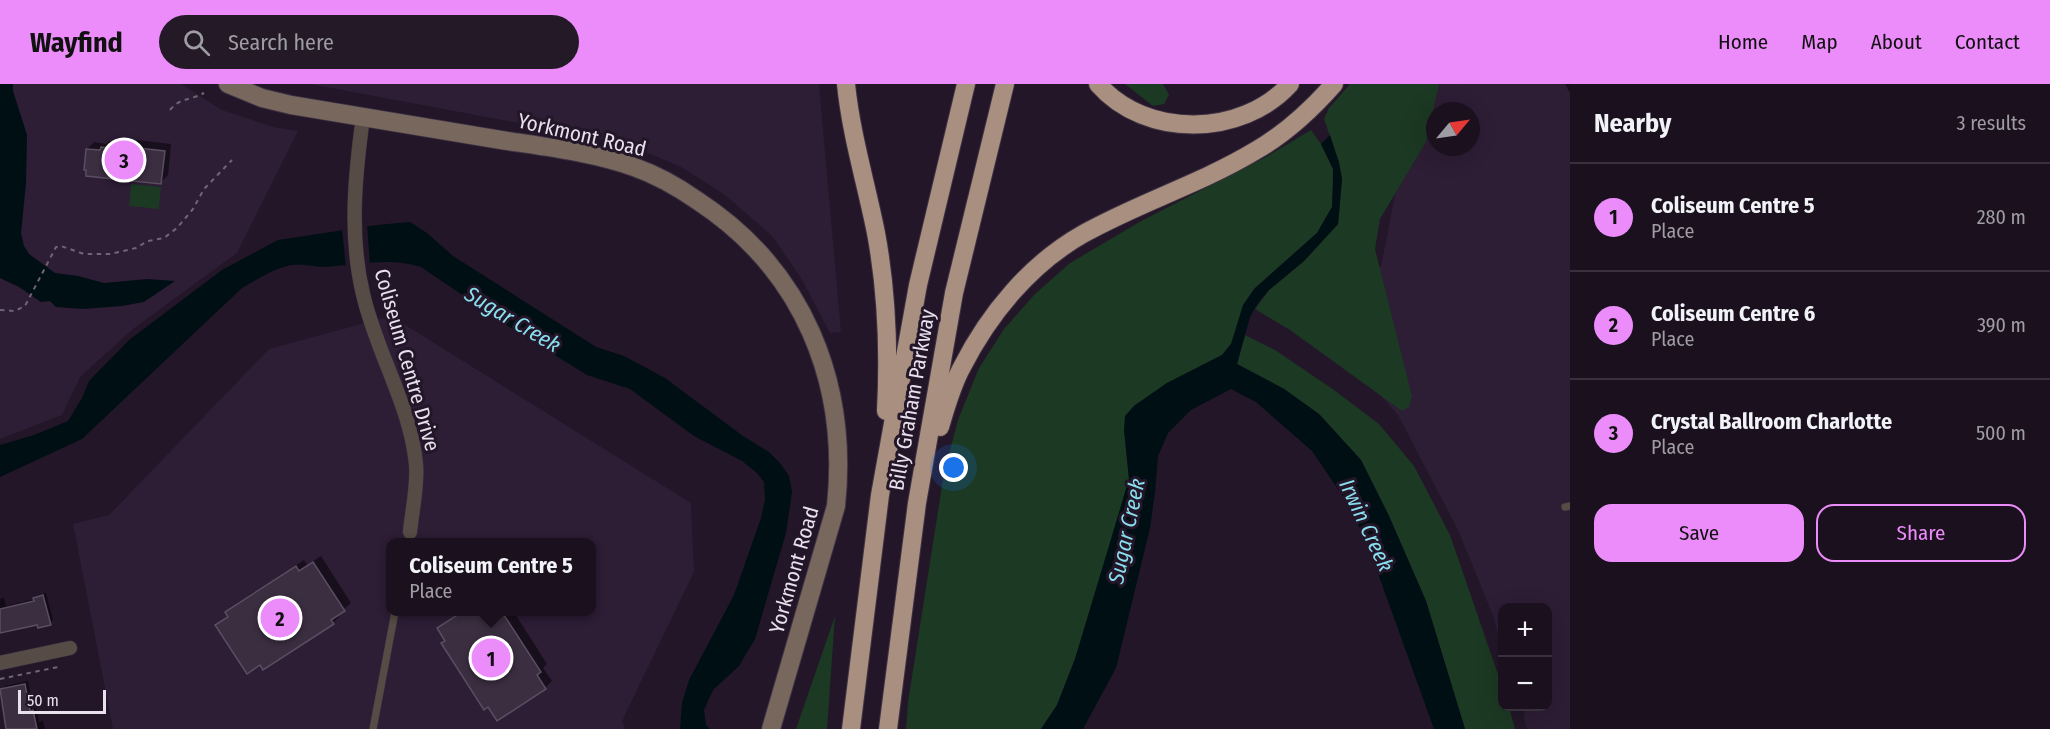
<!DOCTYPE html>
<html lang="en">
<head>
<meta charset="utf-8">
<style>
	body { margin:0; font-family:"Fira Sans Condensed",sans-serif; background:#231927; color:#f1f3f6 }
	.controls { position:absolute; right:18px; bottom:18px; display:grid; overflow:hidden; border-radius:12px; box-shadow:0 6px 24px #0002 }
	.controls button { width:54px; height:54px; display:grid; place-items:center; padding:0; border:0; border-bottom:2px solid #38303c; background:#1a101e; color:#f1f3f6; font:30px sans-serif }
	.compass { position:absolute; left:1426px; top:18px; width:54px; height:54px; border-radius:50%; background:#1a101e; box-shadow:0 6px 24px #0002; rotate:61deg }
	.scale { position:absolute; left:18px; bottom:15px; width:88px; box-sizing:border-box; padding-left:6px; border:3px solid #e8e0ed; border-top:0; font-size:16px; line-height:21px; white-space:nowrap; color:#e8e0ed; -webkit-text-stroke:4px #221628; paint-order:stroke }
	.you { position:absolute; left:954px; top:384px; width:21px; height:21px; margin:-15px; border:4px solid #fff; border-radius:50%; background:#1a73e8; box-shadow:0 0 0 9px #1a73e833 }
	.badge { display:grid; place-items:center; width:39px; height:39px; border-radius:50%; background:#ec8cfa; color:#111; font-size:20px; font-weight:700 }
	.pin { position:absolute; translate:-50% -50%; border:3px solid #fff; box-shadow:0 2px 6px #0006 }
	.popup { position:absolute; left:386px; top:454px; width:210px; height:78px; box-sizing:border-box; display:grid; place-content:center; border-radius:12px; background:#1a101e; filter:drop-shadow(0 2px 4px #0005); font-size:20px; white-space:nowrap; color:#9f9da4 }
	.popup b { font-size:22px; color:#f1f3f6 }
	.popup::after { content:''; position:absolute; left:50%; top:100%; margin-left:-12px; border:12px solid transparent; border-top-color:#1a101e }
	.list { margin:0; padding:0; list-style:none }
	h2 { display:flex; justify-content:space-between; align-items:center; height:78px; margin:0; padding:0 24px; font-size:26px }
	h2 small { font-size:20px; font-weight:400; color:#9f9da4 }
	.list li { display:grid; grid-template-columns:39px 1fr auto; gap:18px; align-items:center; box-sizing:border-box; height:108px; padding:0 24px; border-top:2px solid #38303c }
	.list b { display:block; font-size:22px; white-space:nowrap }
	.list p { margin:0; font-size:20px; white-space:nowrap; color:#9f9da4 }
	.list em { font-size:20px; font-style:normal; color:#9f9da4 }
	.actions { display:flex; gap:12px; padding:18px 24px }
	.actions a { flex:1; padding:14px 0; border:2px solid #ec8cfa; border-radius:18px; text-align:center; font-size:21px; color:#ec8cfa }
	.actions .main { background:#ec8cfa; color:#111 }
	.icon { flex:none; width:33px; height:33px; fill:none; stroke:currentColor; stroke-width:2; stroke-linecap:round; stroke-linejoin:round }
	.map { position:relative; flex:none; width:1570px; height:645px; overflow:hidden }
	header { display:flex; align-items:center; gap:36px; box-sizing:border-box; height:84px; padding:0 30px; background:#ec8cfa; color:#111 }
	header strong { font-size:28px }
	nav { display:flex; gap:33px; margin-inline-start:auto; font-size:21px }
	.search { width:420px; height:54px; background:#231927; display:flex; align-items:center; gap:15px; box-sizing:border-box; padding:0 21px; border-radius:33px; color:#9f9da4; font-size:22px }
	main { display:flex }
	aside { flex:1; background:#1a101e }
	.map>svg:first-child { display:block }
	.built { fill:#2d1d35; fill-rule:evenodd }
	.green { fill:#1c3923 }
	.water { fill:#000f14 }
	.pier { fill:#221628 }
	.shadow { fill:#0007 }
	.building { fill:#3b2e41; stroke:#5b4d62; stroke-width:1.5 }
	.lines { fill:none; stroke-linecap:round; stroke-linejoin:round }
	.lane-casing { stroke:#3e3244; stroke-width:8 }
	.street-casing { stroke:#3e3244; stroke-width:15 }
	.secondary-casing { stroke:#3e3244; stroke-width:20 }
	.highway-casing { stroke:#3e3244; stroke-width:20 }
	.path { stroke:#6f6575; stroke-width:2; stroke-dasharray:4.5 4.5; stroke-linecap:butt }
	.lane { stroke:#564c45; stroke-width:7 }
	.street { stroke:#564c45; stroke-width:14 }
	.secondary { stroke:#77675d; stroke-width:18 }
	.highway { stroke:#a88f7f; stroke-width:18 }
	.labels { text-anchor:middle; stroke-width:6; stroke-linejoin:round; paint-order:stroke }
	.street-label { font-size:21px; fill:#e8e0ed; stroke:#221628 }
	.water-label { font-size:22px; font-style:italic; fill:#89deee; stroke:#221628 }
</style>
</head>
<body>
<header>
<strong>Wayfind</strong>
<div class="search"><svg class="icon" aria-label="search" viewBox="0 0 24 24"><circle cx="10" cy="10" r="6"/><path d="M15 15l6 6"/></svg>Search here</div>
<nav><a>Home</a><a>Map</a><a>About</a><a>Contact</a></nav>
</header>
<main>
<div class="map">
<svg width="1570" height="645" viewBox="0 0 1570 645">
	<rect width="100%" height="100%" fill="#221628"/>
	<g class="built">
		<path d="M0 0H181L222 26 273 43 298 47 237 169 133 245 80 293 62 331 0 355Z"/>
		<path d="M310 0H819L841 248 830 249 801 194 772 152 725 111 681 83 634 63 572 49Z"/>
		<path d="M1417 0H1570V645H1527L1524 634 1526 623 1548 622V524H1502V569L1494 534 1458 446 1398 331 1362 291 1331 227 1381 182ZM1435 27H1471V63H1435Z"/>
		<path d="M391 232 691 419 694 488 622 637 625 645H113L73 440 109 431 269 265ZM390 458H592V528H390Z"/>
	</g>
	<g class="green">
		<path d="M1125 0H1163L1169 11 1164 20 1153 22Z"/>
		<path d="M1350 0H1439L1426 58 1380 135 1375 165 1412 312 1409 323 1402 327 1290 246 1255 225 1269 206 1304 177 1338 140 1342 95 1339 78 1324 35 1329 24Z"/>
		<path d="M1311 46 1321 60 1333 85 1332 123 1317 149 1254 205 1231 260 1222 271 1167 299 1134 322 1124 346 1129 395 1111 457 1075 575 1057 621 1041 645H906L908 618 944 389 958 336 979 284 1004 245 1035 210 1070 179 1143 136 1264 74Z"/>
		<path d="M131 100 161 103 159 125 129 122Z"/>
		<path d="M1245 251 1275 266 1334 306 1379 340 1414 382 1450 451 1502 602V622L1509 623 1515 645H1465L1426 517 1389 432 1361 376 1319 330 1284 305 1237 280Z"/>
		<path d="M835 532 827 645H796Z"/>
	</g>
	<g class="water">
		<path d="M0 0H13V7L27 51 26 99 21 149 24 162 29 170 55 189 78 192 104 199 147 195 175 197 144 218 122 222 83 225 56 223 50 217 41 218 19 203 0 194Z"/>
		<path d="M1330 51 1339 79 1342 95 1338 140 1304 177 1269 206 1258 219 1250 233 1237 280 1284 305 1319 330 1361 376 1389 432 1426 517 1465 645H1434L1366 456 1344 414 1312 367 1256 318 1231 305 1191 326 1168 349 1158 372 1155 408 1150 444 1116 584 1083 645H1041L1057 621 1075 575 1129 395 1124 346 1125 332 1134 322 1167 299 1222 271 1231 260 1243 221 1254 205 1317 149 1332 123 1333 102V85L1321 60Z"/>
		<path d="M410 138 427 149 453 172 596 263 624 272 665 294 743 352 769 368 780 379 789 392 792 408 786 449 755 555 739 582 713 606 704 626 706 641 710 645H680L682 619 689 596 734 511 761 434 765 416 764 398 757 389 742 377 694 352 630 305 587 291 514 246 421 183C386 173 360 181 325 183 314 183 303 179 292 181 274 184 258 195 242 204L82 355 0 393V361L34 351 68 337 82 314 89 297 129 256 222 186 278 156 377 141Z"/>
	</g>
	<path class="pier" d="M367 139 370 181 346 184 342 144Z"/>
	<g class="shadow">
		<path d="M1565 0H1570V9Z"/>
		<path d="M137 56 171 60 168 91 161 98 87 65 94 58 106 60 109 57 129 59H134Z"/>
		<path d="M321 472 351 519 338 530 340 532 333 539 217 541 229 531 227 528 234 521 304 476 307 481Z"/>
		<path d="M46 509 53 536 50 540 39 539 0 548V515L4 514 6 522 35 515 38 511Z"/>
		<path d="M460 528H514L547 580 543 584 552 597 545 604 447 556 439 544Z"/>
		<path d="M28 597 33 625 36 624 39 638 43 637 45 645H10L2 605 5 602Z"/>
	</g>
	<g class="building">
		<path d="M101 63 121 66 128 65 129 63 165 67 161 100 86 92V86H84L86 65 100 66Z"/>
		<path d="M313 478 345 527 331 536 334 540 263 586 260 581 247 590 215 541 228 533 225 528 296 482 299 487Z"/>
		<path d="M43 511 51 541 38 544 37 541 0 549V525L34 517 33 514Z"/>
		<path d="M462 528H502L541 588 537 591 546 605 497 637 488 623 484 626 441 559 445 557 437 544Z"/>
		<path d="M25 600 30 627 33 626 37 645H6L0 605Z"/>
	</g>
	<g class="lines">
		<defs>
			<g id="lane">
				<path d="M1565 423 1570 422"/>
				<path d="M373 645 395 528"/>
			</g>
			<g id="street">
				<path d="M363 33C355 91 349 152 363 210 376 268 410 320 416 380 418 402 412 426 410 448"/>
				<path d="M0 579 70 564"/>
			</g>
			<path id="secondary" d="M228 0 262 14 291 21C361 33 431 44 501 56 546 63 592 68 634 83 657 91 678 103 698 117 803 186 849 298 836 422L771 645"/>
			<g id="highway">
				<path d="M846 0C851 50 866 99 876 149 887 208 889 268 886 327"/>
				<path d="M1098 0C1146 55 1242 53 1290 0"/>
				<path d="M940 343C946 323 952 301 962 283 989 230 1030 180 1083 150 1138 119 1200 100 1255 67 1285 50 1311 26 1334 0"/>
				<path d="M851 645 880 411 918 201 966 0"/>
				<path d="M888 645 917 419 954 209 1005 0"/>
			</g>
		</defs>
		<use href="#lane" class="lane-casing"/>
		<use href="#street" class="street-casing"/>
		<use href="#secondary" class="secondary-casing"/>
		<use href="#highway" class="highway-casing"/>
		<g class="path">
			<path d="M170 26C181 13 189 17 204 9"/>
			<path d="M0 226 15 227 25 222 56 163 61 162 84 170H110L136 164 148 157 164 154 177 144 193 125 204 105 232 76"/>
			<path d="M0 595 58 583"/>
		</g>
		<use href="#lane" class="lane"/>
		<use href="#street" class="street"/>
		<use href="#secondary" class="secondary"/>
		<use href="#highway" class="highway"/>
	</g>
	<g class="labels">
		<g class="street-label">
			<text transform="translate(582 51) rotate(13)" y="7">Yorkmont Road</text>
			<text transform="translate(407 276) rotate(74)" y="7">Coliseum Centre Drive</text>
			<text transform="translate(912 316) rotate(-80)" y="7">Billy Graham Parkway</text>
			<text transform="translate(794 486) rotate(-74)" y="7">Yorkmont Road</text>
		</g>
		<g class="water-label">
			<text transform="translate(513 235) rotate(31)" y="8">Sugar Creek</text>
			<text transform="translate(1367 441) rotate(65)" y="8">Irwin Creek</text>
			<text transform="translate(1126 447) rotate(-78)" y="8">Sugar Creek</text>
		</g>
	</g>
</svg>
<div class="controls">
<button>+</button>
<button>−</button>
</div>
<svg class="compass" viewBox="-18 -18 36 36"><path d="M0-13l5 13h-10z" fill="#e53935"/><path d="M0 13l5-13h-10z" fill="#9f9da4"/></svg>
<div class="scale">50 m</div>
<div class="you"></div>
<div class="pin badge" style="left:491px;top:574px">1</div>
<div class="popup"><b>Coliseum Centre 5</b>Place</div>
<div class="pin badge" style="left:280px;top:534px">2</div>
<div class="pin badge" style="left:124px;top:76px">3</div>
</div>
<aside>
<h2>Nearby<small>3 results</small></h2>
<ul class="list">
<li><span class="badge">1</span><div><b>Coliseum Centre 5</b><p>Place</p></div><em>280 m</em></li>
<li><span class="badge">2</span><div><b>Coliseum Centre 6</b><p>Place</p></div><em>390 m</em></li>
<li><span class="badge">3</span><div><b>Crystal Ballroom Charlotte</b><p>Place</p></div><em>500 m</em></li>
</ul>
<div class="actions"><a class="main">Save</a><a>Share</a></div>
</aside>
</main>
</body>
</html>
